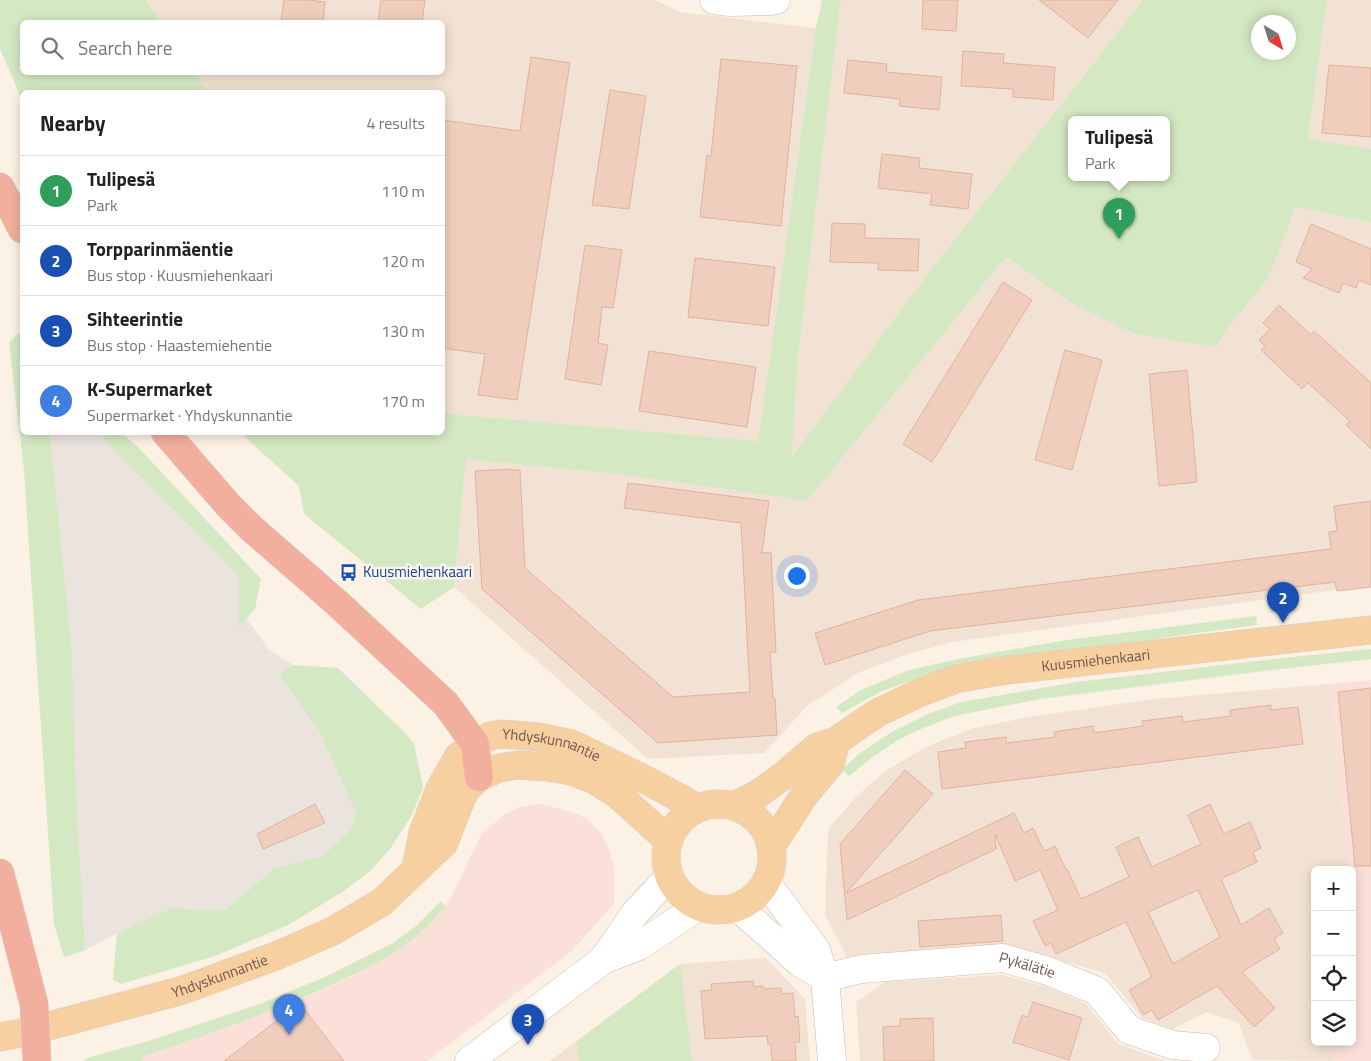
<!DOCTYPE html>
<html lang="en">
<head>
<meta charset="utf-8">
<style>
	body { margin:0; font-family:"Titillium Web",sans-serif; background:#f6f6f6; color:#222 }
	.controls { position:absolute; right:15px; bottom:15px; display:grid; overflow:hidden; border-radius:8px; box-shadow:0 2px 12px #0003 }
	.controls button { width:45px; height:45px; display:grid; place-items:center; padding:0; border:0; border-bottom:1px solid #e0e0e0; background:#fff; color:#222; font:25px sans-serif }
	.compass { position:absolute; left:1251px; top:15px; width:45px; height:45px; border-radius:50%; background:#fff; box-shadow:0 2px 12px #0003; rotate:142deg }
	.you { position:absolute; left:796px; top:575px; width:18px; height:18px; margin:-12px; border:4px solid #fff; border-radius:50%; background:#1a73e8; box-shadow:0 0 0 8px #1a73e833 }
	.badge { display:grid; place-items:center; width:32px; height:32px; border-radius:50%; background:#1a73e8; color:#fff; font-size:16px; font-weight:700 }
	.pin { position:absolute; translate:-50% -41px; filter:drop-shadow(0 1px 2px #0008) }
	.pin::after { content:''; position:absolute; top:26px; width:18px; height:15px; background:inherit; clip-path:polygon(0 0,100% 0,50% 100%) }
	.popup { position:absolute; left:1068px; top:116px; width:102px; height:65px; box-sizing:border-box; display:grid; place-content:center; border-radius:8px; background:#fff; filter:drop-shadow(0 1px 4px #0005); font-size:16px; white-space:nowrap; color:#767676 }
	.popup b { font-size:19px; color:#222 }
	.popup::after { content:''; position:absolute; left:50%; top:100%; margin-left:-10px; border:10px solid transparent; border-top-color:#fff }
	.list { margin:0; padding:0; list-style:none }
	h2 { display:flex; justify-content:space-between; align-items:center; height:65px; margin:0; padding:0 20px; font-size:21px }
	h2 small { font-size:16px; font-weight:400; color:#767676 }
	.list li { display:grid; grid-template-columns:32px 1fr auto; gap:15px; align-items:center; box-sizing:border-box; height:70px; padding:0 20px; border-top:1px solid #e0e0e0 }
	.list b { display:block; font-size:19px; white-space:nowrap }
	.list p { margin:0; font-size:16px; white-space:nowrap; color:#767676 }
	.list em { font-size:16px; font-style:normal; color:#767676 }
	.icon { flex:none; width:28px; height:28px; fill:none; stroke:currentColor; stroke-width:2; stroke-linecap:round; stroke-linejoin:round }
	.map { position:relative; flex:none; width:1371px; height:1061px; overflow:hidden }
	.search { position:absolute; background:#fff; box-shadow:0 2px 12px #0003; left:20px; top:20px; width:425px; height:55px; display:flex; align-items:center; gap:12px; box-sizing:border-box; padding:0 18px; border-radius:8px; color:#767676; font-size:19px }
	.panel { position:absolute; background:#fff; box-shadow:0 2px 12px #0003; left:20px; top:90px; width:425px; height:345px; border-radius:8px }
	.map>svg:first-child { display:block }
	.residential { fill:#f2e2d3 }
	.commercial { fill:#fbe0d9 }
	.industrial { fill:#ebe3de }
	.green { fill:#d5e8c4; fill-rule:evenodd }
	.building { fill:#efcebd; stroke:#e0b39f; fill-rule:evenodd }
	.lines { fill:none; stroke-linecap:round; stroke-linejoin:round }
	.minor-casing { stroke:#cebaae; stroke-width:29 }
	.major-casing { stroke:#d8d0cd; stroke-width:29 }
	.highway-casing { stroke:#d8d0cd; stroke-width:29 }
	.minor { stroke:#fff; stroke-width:28 }
	.major { stroke:#f6d0a0; stroke-width:28 }
	.highway { stroke:#f2af9e; stroke-width:28 }
	.highway-bridge-casing { stroke:#d8d0cd; stroke-width:29; stroke-linecap:butt }
	.highway-bridge { stroke:#f2af9e; stroke-width:28 }
	.labels { text-anchor:middle; stroke-width:5; stroke-linejoin:round; paint-order:stroke }
	.transit-label { font-size:15px; fill:#164399; stroke:#fef5ea; text-anchor:start }
	.street-label { font-size:15px; fill:#72564b; stroke:#fef5ea }
</style>
</head>
<body>
<div class="map">
<svg width="1371" height="1061" viewBox="0 0 1371 1061">
	<rect width="100%" height="100%" fill="#fbf1e4"/>
	<g class="residential">
		<path d="M146 0H655L679 12 816 28 758 441 461 415 443 412 442 92H208L195 73 442 72V22H161Z"/>
		<path d="M841 0H1143L924 279 792 458 798 357Z"/>
		<path d="M1327 0H1371V149L1308 140Z"/>
		<path d="M1296 207 1371 222V585L952 642 908 654 860 672 808 705 764 753 648 759 454 587 466 459 626 475 807 501 1006 257 1071 303 1217 347 1226 330 1268 279Z"/>
		<path d="M1330 684 1348 870H1315V888L1313 890 1315 906V1042H1333L1335 1061 1252 1060 1239 1023 1207 1012 1172 1029 1142 1018 1105 973 1005 944 847 957 825 915 828 829 856 797 884 772 928 746 974 728 1029 717 1154 699Z"/>
		<path d="M766 958 805 999 810 1061H550L680 964Z"/>
		<path d="M1002 975 1049 988 1086 1004 1118 1044 1166 1061H860L856 1002 885 982Z"/>
	</g>
	<g class="commercial">
		<path d="M1371 680V1061H1335L1333 1042H1352V870H1348L1330 684Z"/>
		<path d="M539 804 562 809 587 818 602 834 609 849 614 866V904L572 951 427 1061H142L144 1056 228 1027 308 996 351 977 385 958 410 941 429 924 446 906 460 879 482 833 504 815 520 807Z"/>
	</g>
	<path class="industrial" d="M50 433H98L239 577V627L247 619 269 650 293 665 279 674 320 733 358 814 351 829 323 856 275 868 224 911 171 908 117 933 85 950 76 786 72 652Z"/>
	<g class="green">
		<path d="M0 0H146L161 22H22V72L195 73 208 92H22V100L0 49Z"/>
		<path d="M822 0H841L798 357 792 457 924 279 1143 0H1327L1308 139 1371 149V222L1296 207 1268 279 1226 330 1217 347 1135 334 1071 303 1006 257 807 501 626 475 466 459 454 587 421 609 304 514 299 486 245 437 242 433 442 432 443 412 461 415 758 441 816 28ZM1258 22H1288V52H1258ZM1072 120H1166V178H1072Z"/>
		<path d="M22 330V432L50 433 72 652 76 786 85 950 64 957 54 924 24 470 9 342Z"/>
		<path d="M98 433H122L139 448 261 579 255 609 239 628V577Z"/>
		<path d="M1256 616 1257 625 1036 655 936 672 882 691 842 713 836 707 861 690 909 670 963 658 1067 640Z"/>
		<path d="M1371 649V659L1280 669 1040 699 954 716 921 729 898 740 871 758 849 776 842 769 860 753 893 731 928 714 961 702 1077 682 1283 658Z"/>
		<path d="M293 665 338 668 405 733 414 744 423 787 412 815 390 849 370 871 344 891 288 925 215 956 121 984 113 980 117 933 171 908 224 911 275 868 323 856 351 829 357 814 320 733 279 674Z"/>
		<path d="M441 901 446 906C435 918 424 930 411 941 386 960 356 974 327 987 268 1014 206 1035 144 1056L142 1061H84L87 1058 148 1041 262 1003 327 976 393 943 416 926Z"/>
		<path d="M680 964 692 1061H579L576 1042Z"/>
	</g>
	<g class="building">
		<path d="M284 0H309L325 2 323 22H281Z"/>
		<path d="M381 0H425L422 22H378Z"/>
		<path d="M923 0H958L956 31 922 29Z"/>
		<path d="M1039 0H1118L1088 38Z"/>
		<path d="M963 51 1004 54 1003 63 1055 67 1053 100 1013 97V89L961 86Z"/>
		<path d="M531 57 570 63 517 400 478 395 485 354 442 348V120L520 131Z"/>
		<path d="M721 59 797 66 781 226 700 217 707 155 711 156Z"/>
		<path d="M848 60 887 64 886 72 942 77 939 110 899 106 900 99 844 93Z"/>
		<path d="M1329 65 1371 68V137L1322 133Z"/>
		<path d="M610 90 646 96 629 209 592 205Z"/>
		<path d="M882 154 920 158 919 168 972 174 968 209 930 205 932 194 878 188Z"/>
		<path d="M832 223 865 224V238L919 239 918 271 878 270V263L830 262Z"/>
		<path d="M1311 224 1371 249V285L1359 280 1356 288 1343 283 1339 293 1303 278 1312 269 1296 262Z"/>
		<path d="M585 245 622 250 613 308 602 307 598 343 608 345 601 385 565 379Z"/>
		<path d="M695 258 775 267 768 326 688 317Z"/>
		<path d="M1003 282 1032 300 932 462 903 444Z"/>
		<path d="M1279 305 1311 335 1314 331 1371 383V449L1346 425 1350 421 1308 383 1302 389 1261 350 1265 346 1259 340 1270 329 1263 323Z"/>
		<path d="M1065 350 1102 360 1072 470 1035 460Z"/>
		<path d="M649 351 756 367 747 427 639 411Z"/>
		<path d="M1187 370 1197 482 1159 486 1149 374Z"/>
		<path d="M512 469V470H520L525 568 673 697 750 692 741 523 624 508 628 483 769 501 762 553 771 552 776 652H770L773 698 775 699 777 735 658 743 482 589 475 471Z"/>
		<path d="M1371 501V587L1337 591 1335 582 930 631 825 665 815 633 918 600 1331 549 1329 532 1337 531 1334 506Z"/>
		<path d="M1371 688V866H1355L1338 692Z"/>
		<path d="M1271 705V710L1298 707 1303 744 942 789 938 752 966 748 965 742 1006 737V743L1055 737 1054 732 1093 726 1094 733 1143 726 1142 721 1182 716 1183 722 1231 716 1230 710Z"/>
		<path d="M905 770 933 794 846 893 1014 813 1024 833 1033 828 1044 851 1055 846 1066 870 1067 869 1081 899 1129 877 1116 847 1138 837 1152 867 1201 844 1188 815 1210 804 1224 834 1250 822 1261 848 1253 852 1257 862 1221 879 1241 925 1269 908 1283 933 1274 939 1280 949 1242 972 1275 1008 1254 1027 1217 986 1158 1020 1152 1010 1143 1015 1129 990 1152 977 1126 922 1056 954 1051 943 1045 946 1033 921 1058 910 1040 870 1015 881 995 834 996 849 847 920 840 844ZM1198 890 1220 937 1173 964 1148 912Z"/>
		<path d="M315 804 325 823 263 849 257 834Z"/>
		<path d="M1001 915 1003 941 920 947 918 921Z"/>
		<path d="M753 981 754 987 763 986 764 989 781 988V994L793 993 795 1017 798 1016 800 1042H795L796 1061H772L771 1044H768L767 1036 705 1039 701 991 712 990 711 984Z"/>
		<path d="M1033 1002 1082 1018 1069 1060 1013 1042 1022 1015 1028 1017Z"/>
		<path d="M302 1006 344 1061H224L292 1009 295 1012Z"/>
		<path d="M933 1018 934 1061H884L883 1027 900 1026V1019Z"/>
	</g>
	<g class="lines">
		<defs>
			<g id="minor">
				<path d="M714 0 730 2 772 1 776 0"/>
				<path d="M766 882 816 950 825 978"/>
				<path d="M737 907 776 941 799 962 825 978"/>
				<path d="M603 960 636 912 670 876"/>
				<path d="M469 1061 603 960 639 946 699 906"/>
				<path id="s1" d="M832 1061 825 978 861 969 1003 958 1048 971 1097 991 1129 1030 1173 1045 1206 1048"/>
			</g>
			<g id="major">
				<circle cx="719" cy="857" r="53"/>
				<path id="s2" d="M734 806 758 794 783 776 817 747 836 741 877 713 919 693 956 679 1000 671 1371 630"/>
				<path d="M771 847 803 797 830 764 836 741"/>
				<path id="s3" d="M416 868 423 833 440 789 458 757 475 744 490 736 501 734 539 737 572 744 646 780 698 808"/>
				<path id="s4" d="M0 1037 26 1032 180 991 276 956 333 931 382 902 444 843 461 799 467 788 479 777 499 768 518 765 548 767 571 771 593 779 617 794 669 841"/>
			</g>
			<g id="highway">
				<path d="M0 187 22 229"/>
				<path d="M165 432 228 505 251 528 336 602 446 704 475 744 479 777"/>
				<path d="M0 873 34 1004"/>
			</g>
		</defs>
		<use href="#minor" class="minor-casing"/>
		<use href="#major" class="major-casing"/>
		<use href="#highway" class="highway-casing"/>
		<use href="#minor" class="minor"/>
		<use href="#major" class="major"/>
		<use href="#highway" class="highway"/>
		<defs>
			<path id="highway-bridge" d="M34 1004 37 1061"/>
		</defs>
		<use href="#highway-bridge" class="highway-bridge-casing"/>
		<use href="#highway-bridge" class="highway-bridge"/>
	</g>
	<defs>
		<symbol id="bus-bare" viewBox="-9 -9 18 18"><path d="M-5-6H5V4H4V6H2V4H-2V6H-4V4H-5ZM-3.5-4V0h7V-4ZM-3.5 1.2v1.5H-2V1.2ZM2 1.2v1.5H3.5V1.2Z" fill="#1a4fb4" stroke="#fef5ea" stroke-width="2.5" paint-order="stroke"/></symbol>
	</defs>
	<g fill-rule="evenodd">
		<use href="#bus-bare" x="336" y="560" width="25" height="25"/>
	</g>
	<g class="labels">
		<g class="transit-label">
			<text x="363" y="577">Kuusmiehenkaari</text>
		</g>
		<g class="street-label">
			<text dy="5" stroke="none"><textPath href="#s2" startOffset="399">Kuusmiehenkaari</textPath></text>
			<text dy="5" stroke="none"><textPath href="#s3" startOffset="221">Yhdyskunnantie</textPath></text>
			<text dy="5" stroke="none"><textPath href="#s1" startOffset="288">Pykälätie</textPath></text>
			<text dy="5" stroke="none"><textPath href="#s4" startOffset="228">Yhdyskunnantie</textPath></text>
		</g>
	</g>
</svg>
<div class="controls">
<button>+</button>
<button>−</button>
<button><svg class="icon" aria-label="locate" viewBox="0 0 24 24"><circle cx="12" cy="12" r="6"/><path d="M12 2v4M12 18v4M2 12h4M18 12h4"/></svg></button>
<button><svg class="icon" aria-label="layers" viewBox="0 0 24 24"><path d="M12 4l9 5-9 5-9-5zM3 14l9 5 9-5"/></svg></button>
</div>
<svg class="compass" viewBox="-18 -18 36 36"><path d="M0-13l5 13h-10z" fill="#e53935"/><path d="M0 13l5-13h-10z" fill="#767676"/></svg>
<div class="you"></div>
<div class="pin badge" style="left:1119px;top:239px;background:#2e9e5b">1</div>
<div class="popup"><b>Tulipesä</b>Park</div>
<div class="pin badge" style="left:1283px;top:623px;background:#1a4fb4">2</div>
<div class="pin badge" style="left:528px;top:1045px;background:#1a4fb4">3</div>
<div class="pin badge" style="left:289px;top:1035px;background:#3f7fe0">4</div>
<div class="search"><svg class="icon" aria-label="search" viewBox="0 0 24 24"><circle cx="10" cy="10" r="6"/><path d="M15 15l6 6"/></svg>Search here</div>
<section class="panel">
<h2>Nearby<small>4 results</small></h2>
<ul class="list">
<li><span class="badge" style="background:#2e9e5b">1</span><div><b>Tulipesä</b><p>Park</p></div><em>110 m</em></li>
<li><span class="badge" style="background:#1a4fb4">2</span><div><b>Torpparinmäentie</b><p>Bus stop · Kuusmiehenkaari</p></div><em>120 m</em></li>
<li><span class="badge" style="background:#1a4fb4">3</span><div><b>Sihteerintie</b><p>Bus stop · Haastemiehentie</p></div><em>130 m</em></li>
<li><span class="badge" style="background:#3f7fe0">4</span><div><b>K-Supermarket</b><p>Supermarket · Yhdyskunnantie</p></div><em>170 m</em></li>
</ul>
</section>
</div>
</body>
</html>
